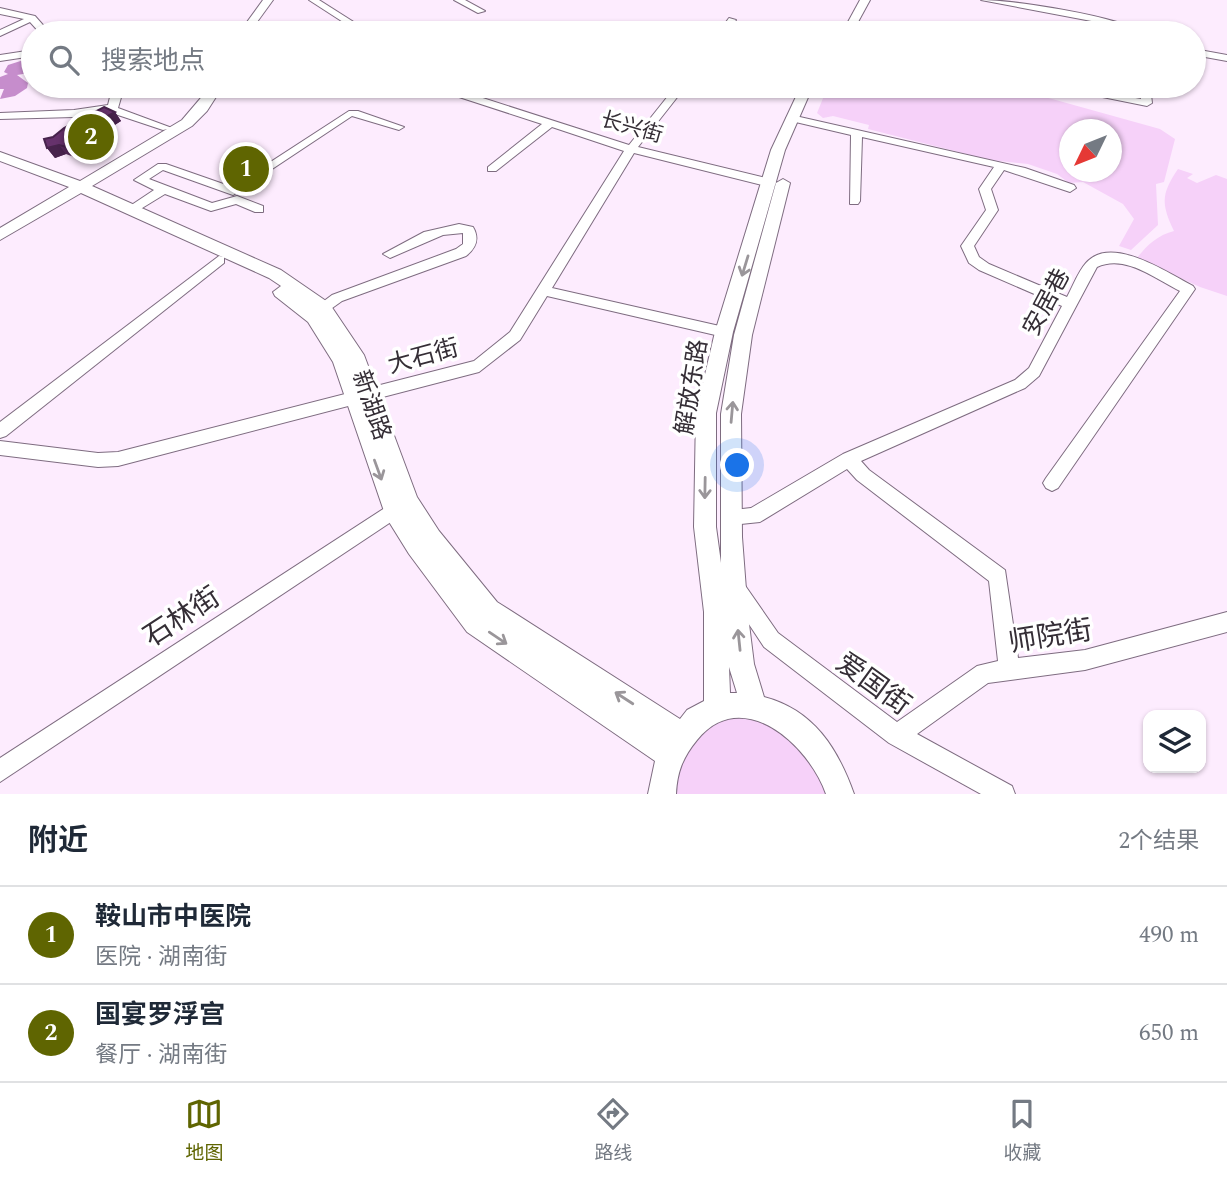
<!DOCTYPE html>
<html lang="zh">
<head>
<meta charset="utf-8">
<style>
	body { margin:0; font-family:Spectral,"Noto Sans SC",serif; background:#f6f6f7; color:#1f2937 }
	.controls { position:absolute; right:21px; bottom:21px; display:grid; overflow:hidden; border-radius:14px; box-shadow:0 2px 5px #0004 }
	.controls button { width:63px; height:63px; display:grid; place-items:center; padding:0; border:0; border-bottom:2px solid #e0e1e3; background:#fff; color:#1f2937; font:35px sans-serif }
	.compass { position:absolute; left:1059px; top:119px; width:63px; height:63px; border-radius:50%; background:#fff; box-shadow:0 2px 5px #0004; rotate:227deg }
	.you { position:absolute; left:738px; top:466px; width:24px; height:24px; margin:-18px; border:5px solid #fff; border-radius:50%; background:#1a73e8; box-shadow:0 0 0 10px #1a73e833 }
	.badge { display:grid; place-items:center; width:46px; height:46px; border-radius:50%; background:#5f6501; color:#fff; font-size:23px; font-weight:700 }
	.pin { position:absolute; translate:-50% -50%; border:4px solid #fff; box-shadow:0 2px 7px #0006 }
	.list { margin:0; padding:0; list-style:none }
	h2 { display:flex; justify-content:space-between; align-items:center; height:91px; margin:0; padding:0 28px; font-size:30px }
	h2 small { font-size:23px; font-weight:400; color:#747a83 }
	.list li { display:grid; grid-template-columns:46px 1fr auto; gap:21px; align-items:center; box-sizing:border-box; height:98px; padding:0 28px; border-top:2px solid #e0e1e3 }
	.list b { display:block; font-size:26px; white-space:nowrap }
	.list p { margin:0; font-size:23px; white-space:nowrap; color:#747a83 }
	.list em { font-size:23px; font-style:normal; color:#747a83 }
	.icon { flex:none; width:38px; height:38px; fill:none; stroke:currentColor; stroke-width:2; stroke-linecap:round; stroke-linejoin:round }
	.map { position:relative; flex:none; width:1227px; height:794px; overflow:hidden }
	.search { position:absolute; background:#fff; box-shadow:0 2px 5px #0004; left:21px; right:21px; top:21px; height:77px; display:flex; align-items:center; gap:18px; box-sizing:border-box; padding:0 24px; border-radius:38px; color:#747a83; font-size:26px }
	.sheet { height:287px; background:#fff }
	nav { display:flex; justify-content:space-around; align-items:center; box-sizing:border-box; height:98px; border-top:2px solid #e0e1e3; background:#fff; font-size:19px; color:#747a83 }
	nav a { display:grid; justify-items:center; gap:4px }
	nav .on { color:#5f6501 }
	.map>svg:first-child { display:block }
	.green { fill:#f6d1f9; fill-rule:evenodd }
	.water { fill:#c68dcc }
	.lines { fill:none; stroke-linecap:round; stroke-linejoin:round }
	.minor-casing { stroke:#7e6c80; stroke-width:2 }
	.major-casing { stroke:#7e6c80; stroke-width:2 }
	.minor { fill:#fff; fill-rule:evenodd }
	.major { fill:#fff; fill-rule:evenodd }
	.wall { fill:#582b5d }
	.shaded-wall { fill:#47234c }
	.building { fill:#66326c; stroke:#47234c; stroke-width:2 }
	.oneway { stroke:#9a969a }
	.labels { text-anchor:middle; stroke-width:7; stroke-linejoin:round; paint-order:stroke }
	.far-street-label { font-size:21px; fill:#352e36; stroke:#fff }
	.street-label { font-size:24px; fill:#352e36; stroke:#fff }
	.near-street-label { font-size:28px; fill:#352e36; stroke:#fff }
</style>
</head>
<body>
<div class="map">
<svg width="1227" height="794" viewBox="0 0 1227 794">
	<rect width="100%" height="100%" fill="#fdecfe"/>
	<g class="green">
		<path d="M828 86H990L1027 92 1160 129 1175 139 1164 182 1156 184 1158 225 1131 250 1119 246 1134 219 1123 204 1083 182 1069 183 1057 174 1028 164 990 160 868 129 869 125 833 116 823 118 817 113ZM1070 130H1112V172H1070Z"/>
		<path d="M1178 169 1193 174 1187 178 1197 183 1216 175 1227 179V296L1200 287 1137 258C1147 245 1158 235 1174 231 1161 204 1161 194 1178 169Z"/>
		<path d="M780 714 840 794H662L697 719Z"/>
	</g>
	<path class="water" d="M33 57V69L29 73 17 75 28 83 27 88 15 96 0 99 4 89H0V77L8 74 4 72 8 65Z"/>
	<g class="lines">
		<defs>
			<g id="minor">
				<path d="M309 0H319L371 33H360Z"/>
				<path d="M454 0H465L485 11 478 13Z"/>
				<path d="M981 0C1014 0 1118 16 1144 33H1131L1102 23Z"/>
				<path d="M0 8 35 16 50 33H40L30 22 0 36V30L24 19 0 14Z"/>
				<path d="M729 18 736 20 726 33H718Z"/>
				<path d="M1194 49 1227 55V61L1194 55Z"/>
				<path d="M33 50V56L0 61V55Z"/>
				<path d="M91 86 119 89 122 94 118 108 172 128 163 130 109 112 74 117 0 119V113L74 110 108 105 111 93Z"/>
				<path d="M442 86H454L464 92 629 145 676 86H686L638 147 774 180 776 183 770 187 634 153 552 288 724 327 731 332 729 336 724 337 547 296 520 340 479 372 118 466 98 467 0 455V441L98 453 118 452 474 361 510 332 624 151 552 127 496 171H488V167L542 124 456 96Z"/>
				<path d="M1048 86H1068L1141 99 1140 86H1150L1152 103 1147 106Z"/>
				<path d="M349 111H358L404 127 399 130 352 116 233 195 163 170 149 179 212 203 237 196 263 206V212H255L236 204 211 211 165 194 134 213 130 214 124 210 154 190 134 180 158 164H166L232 187Z"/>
				<path d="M791 115 1025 168 1074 185 1076 188 1070 192 1004 170 991 189 998 210 974 246 979 257 989 264 1067 297C1073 286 1078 272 1086 263 1111 234 1168 273 1193 286L1195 289 1058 488 1052 491 1046 488 1043 483 1046 478 1180 291C1154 278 1125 254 1097 267L1039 376 1025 388 861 461 869 470 1005 570 1018 658 1085 650 1227 612V632L1085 670 988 683 917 734 1012 786 1015 794H981L889 743 764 647 727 591 730 584 737 582 744 584 778 633 897 722 977 666 998 661 989 581 857 480 847 469 760 522 731 525 725 523 722 517 725 511 751 508 843 454 1015 380 1029 368 1062 306 979 270 969 263 961 246 986 210 979 189 994 167 862 137 860 201 858 204H850L851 135 787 120 786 118Z"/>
				<path d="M459 224 473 227C480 239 476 248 466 256L342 301 328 311H318L316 307 332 295 456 249 463 244V233L443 235 390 258 383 254 424 232Z"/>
				<path d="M219 256 224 257V263L6 436 0 438V422Z"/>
				<path d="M394 502 400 504 403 510 400 516 0 782V758Z"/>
			</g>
			<g id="major">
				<path d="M263 0H273L249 33H239Z"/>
				<path d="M860 0H870L852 33H842Z"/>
				<path d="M211 86H223L207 111 192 126 92 186 281 270 329 303 364 355 417 497 439 531 497 602 680 719 687 710 704 701V612L694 527 696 413 715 332 771 150 801 86H813L785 150 733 332 716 413V527L721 563V414L734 335 776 183 783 179 790 183 752 335 741 414 742 537 748 616 754 664 764 697C814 710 838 749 854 794H826C809 745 742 684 697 740 683 757 677 772 676 794H648L655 761 467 632 409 554 386 517 333 362 308 322 275 296 273 292 281 286 269 278 81 193 0 240V228L69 187 0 161V152L80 181 182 120ZM729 667 737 693H730Z"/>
			</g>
		</defs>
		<use href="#minor" class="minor-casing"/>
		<use href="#major" class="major-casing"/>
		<use href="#minor" class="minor"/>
		<use href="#major" class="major"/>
	</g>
	<path class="wall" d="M115 112 121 121 110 128 112 142 91 147 74 157 66 154 55 158 47 148 53 137Z"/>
	<g class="shaded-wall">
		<path d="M115 112 121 121 110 128 112 142 91 147 74 157 67 147 85 138 104 118Z"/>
		<path d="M59 145 66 154 55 158 47 148Z"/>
	</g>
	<path class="building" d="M104 107 115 112 104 118 106 133 85 138 67 147 59 145 47 148 44 139 53 137 64 128Z"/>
	<defs><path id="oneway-shaft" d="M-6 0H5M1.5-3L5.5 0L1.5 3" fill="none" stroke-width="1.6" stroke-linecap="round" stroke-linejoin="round" transform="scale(1.75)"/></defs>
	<g class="oneway">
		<use href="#oneway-shaft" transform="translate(745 266) rotate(107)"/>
		<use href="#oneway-shaft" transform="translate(732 412) rotate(-85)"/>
		<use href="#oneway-shaft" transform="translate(378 470) rotate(70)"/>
		<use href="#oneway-shaft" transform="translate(705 488) rotate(91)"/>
		<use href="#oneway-shaft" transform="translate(498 638) rotate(34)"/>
		<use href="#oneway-shaft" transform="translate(739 640) rotate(-96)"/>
		<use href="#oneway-shaft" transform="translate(624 698) rotate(-147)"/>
	</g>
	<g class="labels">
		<g class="far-street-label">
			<text transform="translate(632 127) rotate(16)" y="7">长兴街</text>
		</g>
		<g class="street-label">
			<text transform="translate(1046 302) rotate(-62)" y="8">安居巷</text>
			<text transform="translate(423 356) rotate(-15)" y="8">大石街</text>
			<text transform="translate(691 387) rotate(-81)" y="8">解放东路</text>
			<text transform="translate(372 405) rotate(71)" y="8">新湖路</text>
		</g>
		<g class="near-street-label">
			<text transform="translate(181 616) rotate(-33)" y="10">石林街</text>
			<text transform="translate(1050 635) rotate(-9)" y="10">师院街</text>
			<text transform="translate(874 683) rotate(36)" y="10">爱国街</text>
		</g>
	</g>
</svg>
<div class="controls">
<button><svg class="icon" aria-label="layers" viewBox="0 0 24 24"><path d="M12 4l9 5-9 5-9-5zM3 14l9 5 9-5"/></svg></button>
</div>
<svg class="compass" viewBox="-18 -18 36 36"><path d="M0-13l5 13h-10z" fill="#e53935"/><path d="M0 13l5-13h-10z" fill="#747a83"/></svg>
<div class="you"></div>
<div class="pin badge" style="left:246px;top:169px">1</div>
<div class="pin badge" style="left:91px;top:137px">2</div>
<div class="search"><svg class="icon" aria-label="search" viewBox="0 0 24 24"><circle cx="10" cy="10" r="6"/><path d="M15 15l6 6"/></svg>搜索地点</div>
</div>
<section class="sheet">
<h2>附近<small>2个结果</small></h2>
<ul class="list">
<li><span class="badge">1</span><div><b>鞍山市中医院</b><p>医院 · 湖南街</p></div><em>490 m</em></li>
<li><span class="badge">2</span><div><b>国宴罗浮宫</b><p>餐厅 · 湖南街</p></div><em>650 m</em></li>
</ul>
</section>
<nav>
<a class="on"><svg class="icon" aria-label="map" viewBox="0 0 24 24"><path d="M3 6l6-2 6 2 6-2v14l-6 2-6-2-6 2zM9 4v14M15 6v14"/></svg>地图</a>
<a><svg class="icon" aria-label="directions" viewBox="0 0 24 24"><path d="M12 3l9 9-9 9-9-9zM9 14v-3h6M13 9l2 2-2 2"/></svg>路线</a>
<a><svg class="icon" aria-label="saved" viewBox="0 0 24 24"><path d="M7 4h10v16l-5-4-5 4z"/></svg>收藏</a>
</nav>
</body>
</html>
